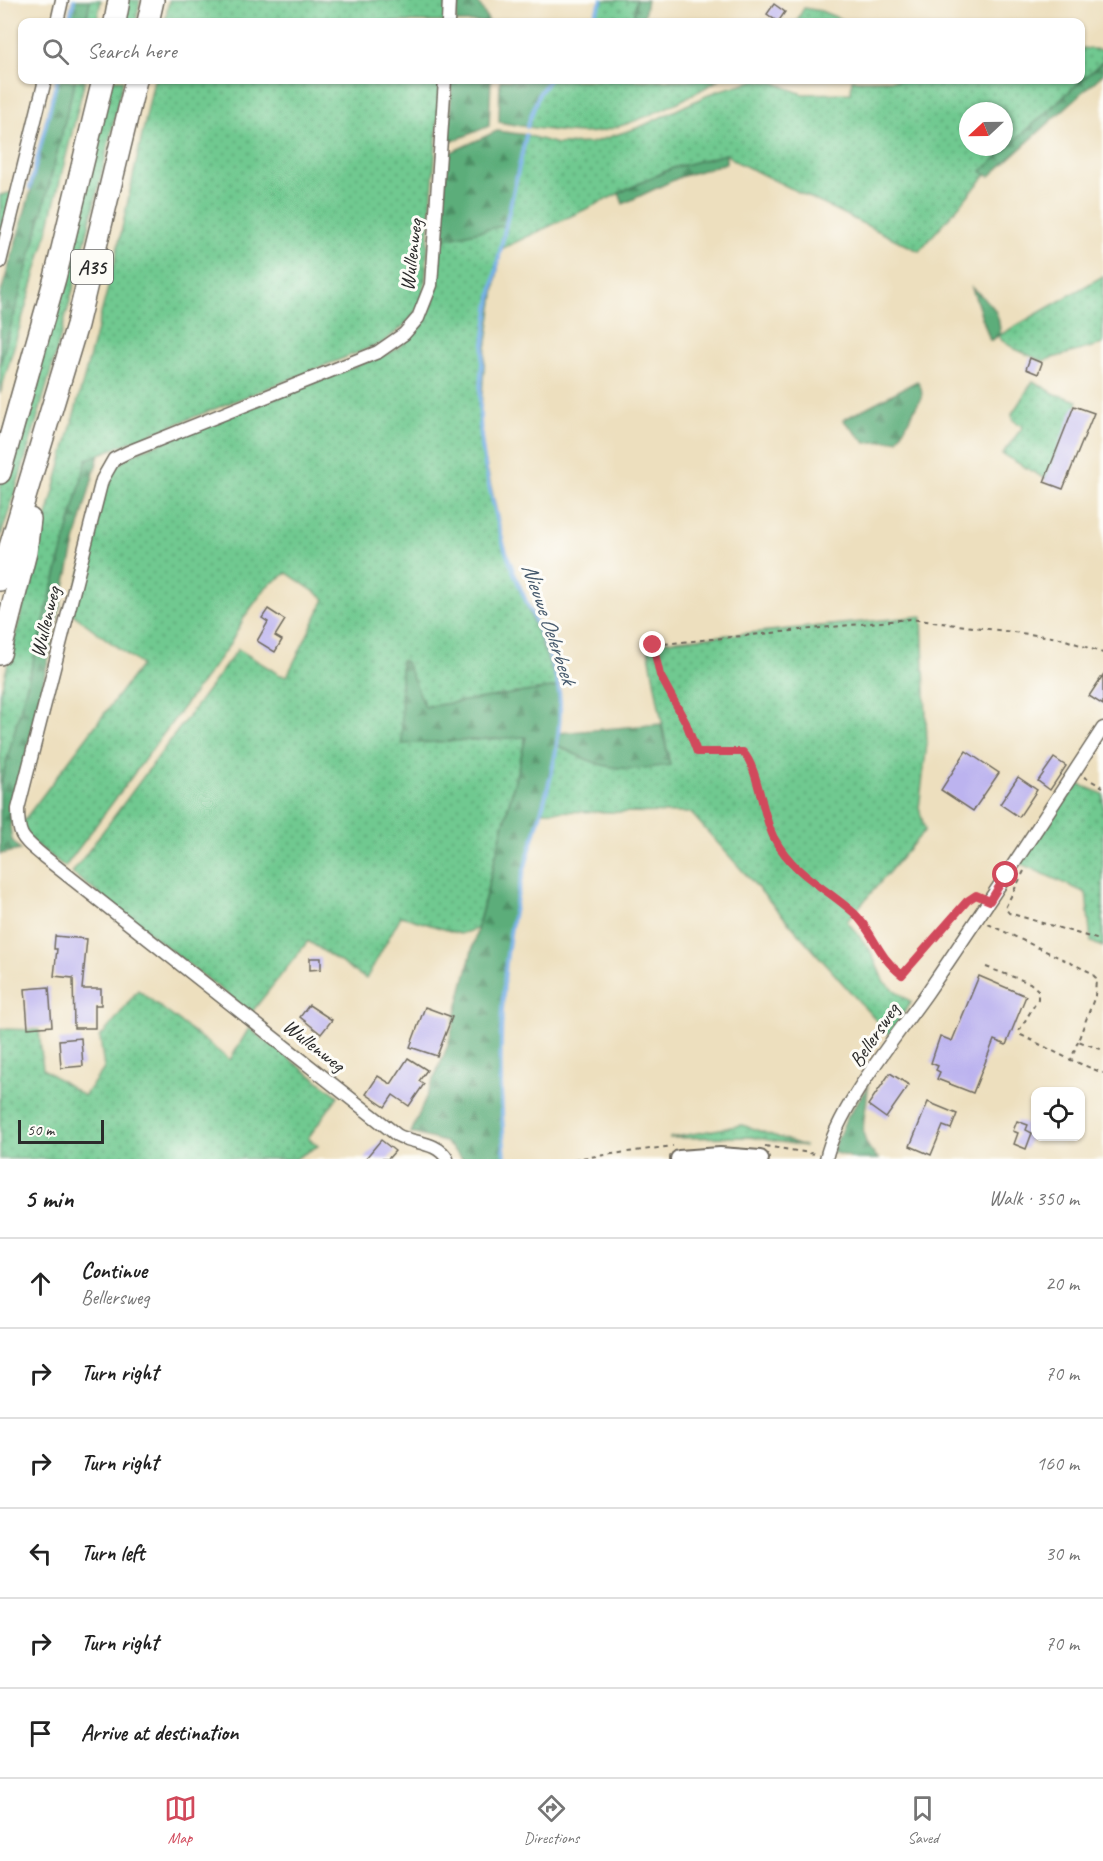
<!DOCTYPE html>
<html lang="en">
<head>
<meta charset="utf-8">
<style>
	body { margin:0; font-family:Caveat,sans-serif; background:#f6f6f6; color:#222 }
	.controls { position:absolute; right:18px; bottom:18px; display:grid; overflow:hidden; border-radius:12px; box-shadow:0 2px 4px #0004 }
	.controls button { width:54px; height:54px; display:grid; place-items:center; padding:0; border:0; border-bottom:2px solid #e0e0e0; background:#fff; color:#222; font:30px sans-serif }
	.compass { position:absolute; left:959px; top:102px; width:54px; height:54px; border-radius:50%; background:#fff; box-shadow:0 2px 4px #0004; rotate:248deg }
	.scale { position:absolute; left:18px; bottom:15px; width:86px; box-sizing:border-box; padding-left:6px; border:3px solid #2b2b2b; border-top:0; font-size:16px; line-height:21px; white-space:nowrap; color:#2b2b2b; -webkit-text-stroke:4px #fdfcf7; paint-order:stroke }
	.stop { position:absolute; width:18px; height:18px; margin:-14px; border:4px solid #d1495b; border-radius:50%; background:#fff }
	.stop.end { background:#d1495b; border-color:#fff; box-shadow:0 2px 6px #0008 }
	.list { margin:0; padding:0; list-style:none }
	h2 { display:flex; justify-content:space-between; align-items:center; height:78px; margin:0; padding:0 24px; font-size:26px }
	h2 small { font-size:20px; font-weight:400; color:#767676 }
	.list li { display:grid; grid-template-columns:39px 1fr auto; gap:18px; align-items:center; box-sizing:border-box; height:90px; padding:0 24px; border-top:2px solid #e0e0e0 }
	.list b { display:block; font-size:22px; white-space:nowrap }
	.list p { margin:0; font-size:20px; white-space:nowrap; color:#767676 }
	.list em { font-size:20px; font-style:normal; color:#767676 }
	.icon { flex:none; width:33px; height:33px; fill:none; stroke:currentColor; stroke-width:2; stroke-linecap:round; stroke-linejoin:round }
	.map { position:relative; flex:none; width:1103px; height:1159px; overflow:hidden }
	.search { position:absolute; background:#fff; box-shadow:0 2px 4px #0004; left:18px; right:18px; top:18px; height:66px; display:flex; align-items:center; gap:15px; box-sizing:border-box; padding:0 21px; border-radius:12px; color:#767676; font-size:22px }
	.sheet { height:618px; background:#fff }
	nav { display:flex; justify-content:space-around; align-items:center; box-sizing:border-box; height:84px; border-top:2px solid #e0e0e0; background:#fff; font-size:16px; color:#767676 }
	nav a { display:grid; justify-items:center; gap:3px }
	nav .on { color:#d1495b }
	.map>svg:first-child { display:block }
	.grass { fill:url(#grass-dots); stroke:#4e7a5e; stroke-width:1.5; fill-rule:evenodd }
	.forest { fill:url(#forest-firs); stroke:#446c52; stroke-width:1.5 }
	.lines { fill:none; stroke-linecap:round; stroke-linejoin:round }
	.stream { stroke:#78b1e8; stroke-width:4 }
	.building { fill:#bcb3ef }
	.minor-casing { stroke:#6f6a5e; stroke-width:15 }
	.secondary-casing { stroke:#6f6a5e; stroke-width:20 }
	.motorway-casing { stroke:#6f6a5e; stroke-width:24 }
	.path { stroke:#6f6a5e; stroke-width:2; stroke-dasharray:4.5 4.5; stroke-linecap:butt }
	.minor { stroke:#fff; stroke-width:12 }
	.secondary { stroke:#fff; stroke-width:16 }
	.motorway { stroke:#fff; stroke-width:21 }
	.route { stroke:#d1495b; stroke-width:8 }
	.labels { text-anchor:middle; stroke-width:6; stroke-linejoin:round; paint-order:stroke }
	.shield { fill:#fdfcf7; stroke:#6a6a68; stroke-width:1.5 }
	.shield-label { font-size:20px; font-weight:bold; fill:#2b2b2b }
	.street-label { font-size:21px; fill:#2b2b2b; stroke:#fdfcf7 }
	.water-label { font-size:22px; font-style:italic; fill:#465a6d; stroke:#fdfcf7 }
</style>
</head>
<body>
<div class="map">
<svg width="1103" height="1159" viewBox="0 0 1103 1159">
	<defs>
		<pattern id="grass-dots" width="8" height="8" patternUnits="userSpaceOnUse" patternTransform="scale(1.5)"><rect width="8" height="8" fill="#70c990"/><path d="M2 2h.1M6 6h.1" fill="none" stroke="#5ca376" stroke-width="1.8" stroke-linecap="round"/></pattern>
		<pattern id="forest-firs" width="22" height="20" patternUnits="userSpaceOnUse" patternTransform="scale(1.5)"><rect width="22" height="20" fill="#5cad7a"/><path d="M5 1l3.5 6h-7zM16 11l3.5 6h-7z" fill="#4c8d64"/></pattern>
	</defs>
	<rect width="100%" height="100%" fill="#fdfcf7"/>
	<filter id="ink" filterUnits="userSpaceOnUse"><feTurbulence type="fractalNoise" baseFrequency=".0167" numOctaves="2"/><feDisplacementMap in="SourceGraphic" scale="12" xChannelSelector="R" yChannelSelector="G"/><feConvolveMatrix kernelMatrix="1 2 1 2 8 2 1 2 1" color-interpolation-filters="sRGB"/></filter>
	<filter id="wash" filterUnits="userSpaceOnUse"><feTurbulence type="fractalNoise" baseFrequency=".008" numOctaves="4" result="noise"/><feDisplacementMap in="SourceGraphic" scale="24" xChannelSelector="R" yChannelSelector="G"/><feGaussianBlur stdDeviation="1.35" result="paint"/><feColorMatrix in="noise" values="0 0 0 0 0 0 0 0 0 0 0 0 0 0 0 0 0 1.4 0 .05"/><feComposite in="paint" operator="in"/></filter>
	<g filter="url(#wash)">
		<rect width="100%" height="100%" fill="#eddfbe"/>
		<g class="grass">
			<path d="M90 0H101L97 22H86Z"/>
			<path d="M126 0H140L136 22H121Z"/>
			<path d="M169 0H446L445 22H165Z"/>
			<path d="M602 0H636L633 22H591Z"/>
			<path d="M804 8 821 11 848 22H796Z"/>
			<path d="M1081 48 1103 50V61L982 171 986 175 919 251 735 161 726 154 673 168 501 249 485 355 480 422 484 455 506 553 558 687 424 707 406 662 401 661 402 743 526 736 477 929 460 934 401 916 366 979 308 941 251 1013 72 873 238 649 280 675 287 676 325 599 287 573 267 586 245 616 230 644 65 867 26 837 22 823 141 665 70 612 104 489 114 468 135 453 390 353C438 323 437 291 441 240L506 225 526 135 557 144 591 143 640 127 717 91 756 80 776 83 802 94 851 93 852 80H1080ZM968 111H1004V147H968Z"/>
			<path d="M75 80H85L45 241 0 394V365L42 213Z"/>
			<path d="M109 80H123C89 234 50 388 0 538V484L20 423Z"/>
			<path d="M154 80H441L424 295C416 318 401 329 382 343L87 459 0 786V693L114 265Z"/>
			<path d="M549 80H718C687 99 638 123 602 131 578 136 552 130 528 127L539 94Z"/>
			<path d="M14 192 0 243V195Z"/>
			<path d="M1103 276V344L1042 361 1015 349 1000 339V335Z"/>
			<path d="M1033 381 1055 394 1078 401 1049 481 1002 454 1023 427 1013 420 1012 414Z"/>
			<path d="M922 616 927 744 919 808 925 830 847 921 870 950 884 982 911 1002 889 1035 691 813 540 811 557 745C601 769 620 771 670 765L647 643Z"/>
			<path d="M1073 782 1103 794V947L1091 942 1086 893 1019 863Z"/>
			<path d="M138 990 230 1060 249 1028 338 1096 308 1138 318 1146 295 1159H0V1029L39 1030 43 1069 84 1096 104 1069 100 1037C115 1022 125 1006 138 990Z"/>
			<path d="M742 1125 805 1146 750 1137 669 1138Z"/>
		</g>
		<g class="forest">
			<path d="M74 0H90L86 22H69Z"/>
			<path d="M458 0H477L489 22H456Z"/>
			<path d="M636 0H647L643 22H633Z"/>
			<path d="M1103 61V74L990 176 986 175 982 171Z"/>
			<path d="M57 80H75L42 213 0 365V296L32 187Z"/>
			<path d="M452 80H491L489 126 448 143Z"/>
			<path d="M500 80H549L539 94 527 127 499 122Z"/>
			<path d="M497 131 526 135 506 225 441 240 447 154Z"/>
			<path d="M726 154V163L680 177 623 204 619 193 673 168Z"/>
			<path d="M972 288C991 304 1000 309 1000 335L990 341Z"/>
			<path d="M917 381 921 388 922 396 898 440 866 443 843 420Z"/>
			<path d="M99 455 77 534 10 826 12 840 20 850 0 854V786L87 459Z"/>
			<path d="M401 660 406 662 425 707 558 687 559 733 661 724 670 765C643 769 617 772 591 761 579 757 568 750 557 745 547 799 526 850 515 904 499 986 498 1076 505 1159H463L445 1142 411 1133 448 1045 526 737 402 744Z"/>
			<path d="M868 1086C868 1114 852 1136 879 1159H856L832 1152 846 1119Z"/>
		</g>
		<g class="lines">
			<g class="stream">
				<path d="M69 22 74 0"/>
				<path d="M591 22 602 0"/>
				<path d="M527 127 539 94 549 80"/>
				<path d="M30 188 57 80"/>
				<path d="M505 1159C498 1075 498 984 516 902 530 836 561 771 560 703 559 656 515 589 502 539 493 502 481 459 480 421 477 330 507 224 526 135"/>
			</g>
		</g>
		<g id="blocks">
			<g class="building">
				<path d="M774 4 785 12 778 22 767 14Z"/>
				<path d="M1030 358 1042 363 1038 374 1026 369Z"/>
				<path d="M1074 406 1094 413 1063 489 1044 482Z"/>
				<path d="M268 609 285 620 275 636 282 640 275 652 257 641 268 622 262 618Z"/>
				<path d="M1103 675V705L1089 696Z"/>
				<path d="M966 751 999 773 973 811 941 790Z"/>
				<path d="M1054 758 1066 766 1050 790 1038 781Z"/>
				<path d="M1018 777 1037 790 1019 817 1000 804Z"/>
				<path d="M55 936 87 939 82 989H101V1005H95V1028H74L73 978 54 976 57 949H54Z"/>
				<path d="M310 958H321V969L310 970Z"/>
				<path d="M979 976 1026 996 1006 1045 994 1040 973 1093 937 1079 940 1072 936 1070 938 1066 931 1063 940 1036 952 1041Z"/>
				<path d="M49 987 52 1026 28 1028 25 989Z"/>
				<path d="M309 1005 332 1020 321 1034 300 1017Z"/>
				<path d="M425 1007 452 1017 437 1056 410 1047Z"/>
				<path d="M81 1038 83 1066 61 1068 59 1040Z"/>
				<path d="M408 1058 427 1070 419 1081 424 1084 409 1106 393 1095 385 1107 366 1094 378 1076 391 1084Z"/>
				<path d="M890 1073 909 1085 886 1118 868 1105Z"/>
				<path d="M928 1102 957 1114 951 1129 943 1126 931 1155 910 1146Z"/>
				<path d="M1017 1121 1028 1125 1026 1130 1032 1133 1026 1149 1014 1144 1018 1133 1013 1131Z"/>
				<path d="M381 1140 395 1151 388 1159H365Z"/>
			</g>
		</g>
	</g>
	<g filter="url(#ink)">
		<use href="#blocks" fill-opacity="0" stroke="#6f6a5e" stroke-width="1.5"/>
		<g class="lines">
			<defs>
				<g id="minor">
					<path d="M57 22 62 0"/>
					<path d="M448 22 449 0"/>
					<path d="M445 80 431 285 418 318 404 334 378 352 128 452 114 459 102 480 18 809C18 837 22 838 43 856L397 1135C413 1144 437 1141 447 1159"/>
					<path d="M0 262 45 80"/>
					<path d="M826 1159C837 1108 896 1037 927 993 987 905 1045 817 1103 728"/>
				</g>
				<path id="secondary" d="M679 1159 720 1156 760 1159"/>
				<g id="motorway">
					<path d="M115 22 119 0"/>
					<path d="M148 22 153 0"/>
					<path d="M0 473 55 278 103 80"/>
					<path d="M0 580 77 325 136 80"/>
					<path d="M0 654 26 552 30 519"/>
				</g>
			</defs>
			<use href="#minor" class="minor-casing"/>
			<use href="#secondary" class="secondary-casing"/>
			<use href="#motorway" class="motorway-casing"/>
			<g class="path">
				<path d="M1084 777 1103 787"/>
				<path d="M1024 871 1005 908 1009 913 1103 941"/>
				<path d="M979 895 967 901 902 975C877 956 873 931 854 913 824 886 795 876 774 838 762 815 758 767 743 752H697L686 723 660 675 653 645 910 619 1060 638 1103 653"/>
				<path d="M988 924 1090 972 1096 978 1095 996 1078 1041 1103 1050"/>
				<path d="M986 967 1030 983 1038 990V999L1019 1031 1021 1035 1071 1060"/>
				<path d="M1078 1041 1071 1060 1103 1073"/>
				<path d="M765 1146 816 1154"/>
				<path d="M574 1159 673 1146"/>
			</g>
			<use href="#minor" class="minor"/>
			<use href="#secondary" class="secondary"/>
			<use href="#motorway" class="motorway"/>
		</g>
	</g>
	<g class="lines" filter="url(#ink)">
		<path class="route" d="M653 645 660 675 686 723 697 752H743C758 767 762 815 774 838 795 876 824 886 854 913 873 931 877 956 902 975L967 901 976 895 990 901 1006 875"/>
	</g>
	<g class="labels">
		<rect class="shield" x="71" y="250" width="42" height="34" rx="4.5"/>
		<g class="shield-label">
			<text x="92" y="274">A35</text>
		</g>
		<g class="street-label">
			<text transform="translate(411 255) rotate(-83)" y="7">Wullenweg</text>
			<text transform="translate(45 622) rotate(-76)" y="7">Wullenweg</text>
			<text transform="translate(874 1035) rotate(-56)" y="7">Bellersweg</text>
			<text transform="translate(314 1045) rotate(38)" y="7">Wullenweg</text>
		</g>
		<g class="water-label">
			<text transform="translate(550 623) rotate(71)" y="8">Nieuwe Oelerbeek</text>
		</g>
	</g>
</svg>
<div class="controls">
<button><svg class="icon" aria-label="locate" viewBox="0 0 24 24"><circle cx="12" cy="12" r="6"/><path d="M12 2v4M12 18v4M2 12h4M18 12h4"/></svg></button>
</div>
<svg class="compass" viewBox="-18 -18 36 36"><path d="M0-13l5 13h-10z" fill="#e53935"/><path d="M0 13l5-13h-10z" fill="#767676"/></svg>
<div class="scale">50 m</div>
<div class="stop" style="left:1006px;top:875px"></div>
<div class="stop end" style="left:653px;top:645px"></div>
<div class="search"><svg class="icon" aria-label="search" viewBox="0 0 24 24"><circle cx="10" cy="10" r="6"/><path d="M15 15l6 6"/></svg>Search here</div>
</div>
<section class="sheet">
<h2>5 min<small>Walk · 350 m</small></h2>
<ul class="list">
<li><svg class="icon" aria-label="ahead" viewBox="0 0 24 24"><path d="M12 20V5M6 11l6-6 6 6"/></svg><div><b>Continue</b><p>Bellersweg</p></div><em>20 m</em></li>
<li><svg class="icon" aria-label="right" viewBox="0 0 24 24"><path d="M7 20v-9h11M14 6l5 5-5 5"/></svg><div><b>Turn right</b></div><em>70 m</em></li>
<li><svg class="icon" aria-label="right" viewBox="0 0 24 24"><path d="M7 20v-9h11M14 6l5 5-5 5"/></svg><div><b>Turn right</b></div><em>160 m</em></li>
<li><svg class="icon" aria-label="left" viewBox="0 0 24 24"><path d="M17 20v-9H6M10 6l-5 5 5 5"/></svg><div><b>Turn left</b></div><em>30 m</em></li>
<li><svg class="icon" aria-label="right" viewBox="0 0 24 24"><path d="M7 20v-9h11M14 6l5 5-5 5"/></svg><div><b>Turn right</b></div><em>70 m</em></li>
<li><svg class="icon" aria-label="arrive" viewBox="0 0 24 24"><path d="M6 21V4h12l-3 4 3 4H6"/></svg><div><b>Arrive at destination</b></div></li>
</ul>
</section>
<nav>
<a class="on"><svg class="icon" aria-label="map" viewBox="0 0 24 24"><path d="M3 6l6-2 6 2 6-2v14l-6 2-6-2-6 2zM9 4v14M15 6v14"/></svg>Map</a>
<a><svg class="icon" aria-label="directions" viewBox="0 0 24 24"><path d="M12 3l9 9-9 9-9-9zM9 14v-3h6M13 9l2 2-2 2"/></svg>Directions</a>
<a><svg class="icon" aria-label="saved" viewBox="0 0 24 24"><path d="M7 4h10v16l-5-4-5 4z"/></svg>Saved</a>
</nav>
</body>
</html>
